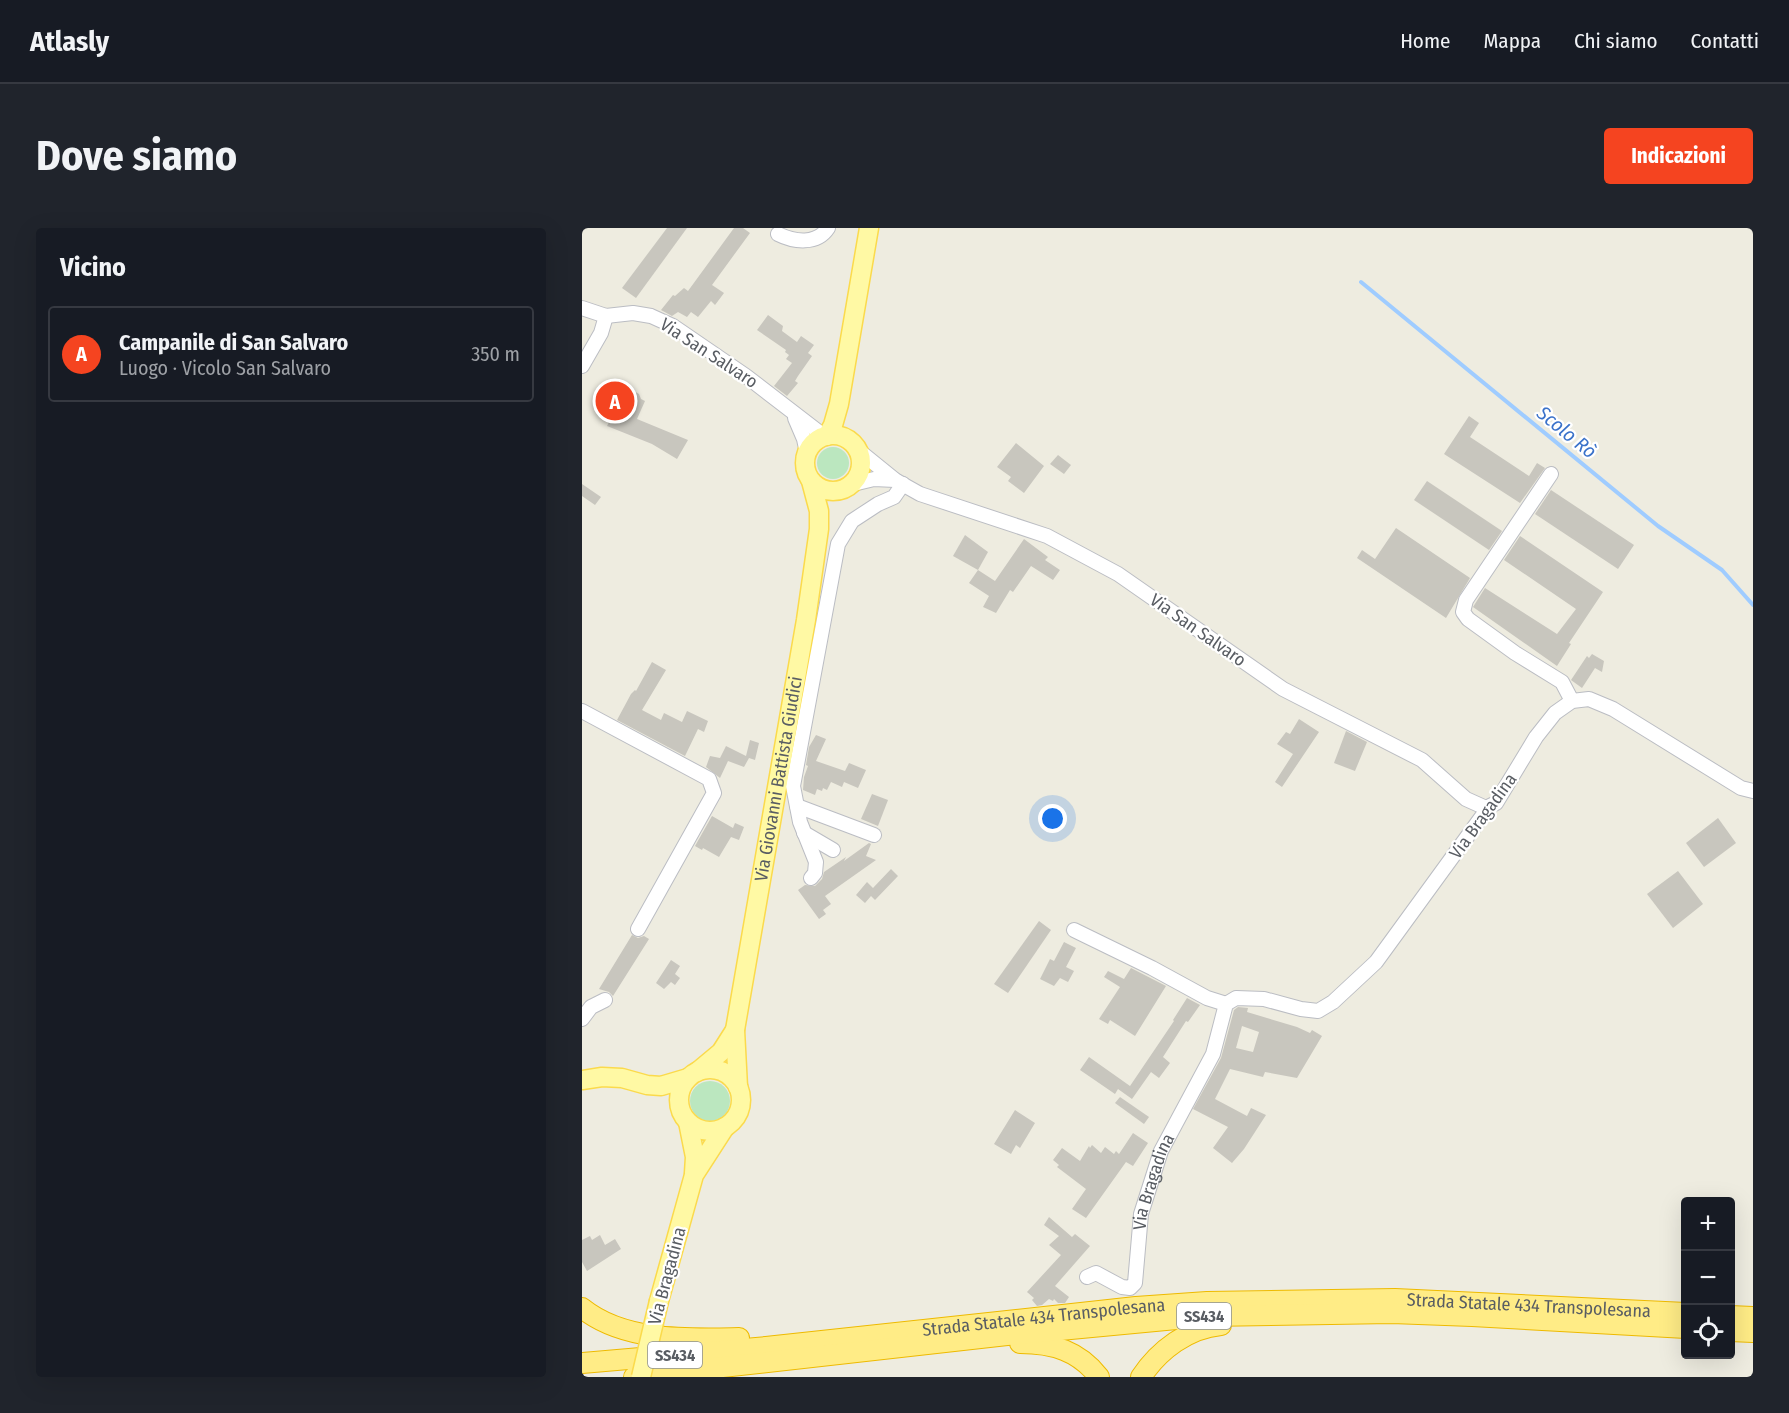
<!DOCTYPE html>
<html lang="it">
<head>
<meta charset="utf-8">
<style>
	body { margin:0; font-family:"Fira Sans Condensed",sans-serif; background:#20242c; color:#f1f3f6 }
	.controls { position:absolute; right:18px; bottom:18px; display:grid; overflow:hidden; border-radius:6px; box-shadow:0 6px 24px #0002 }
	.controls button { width:54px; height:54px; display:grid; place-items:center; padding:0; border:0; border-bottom:2px solid #363941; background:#171b24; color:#f1f3f6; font:30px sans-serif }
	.you { position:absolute; left:471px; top:591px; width:21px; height:21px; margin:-15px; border:4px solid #fff; border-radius:50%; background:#1a73e8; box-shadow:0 0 0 9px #1a73e833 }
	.badge { display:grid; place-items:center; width:39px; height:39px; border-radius:50%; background:#f54420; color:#fff; font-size:20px; font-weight:700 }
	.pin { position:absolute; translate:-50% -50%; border:3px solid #fff; box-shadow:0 2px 6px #0006 }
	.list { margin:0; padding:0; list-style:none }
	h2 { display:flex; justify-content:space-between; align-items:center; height:78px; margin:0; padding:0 24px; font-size:26px }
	h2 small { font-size:20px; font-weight:400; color:#9ea1a6 }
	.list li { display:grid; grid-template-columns:39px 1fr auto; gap:18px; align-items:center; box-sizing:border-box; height:96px; margin:0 12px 12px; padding:0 12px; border:2px solid #363941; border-radius:6px }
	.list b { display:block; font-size:22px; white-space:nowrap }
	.list p { margin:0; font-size:20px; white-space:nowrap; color:#9ea1a6 }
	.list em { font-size:20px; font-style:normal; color:#9ea1a6 }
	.icon { flex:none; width:33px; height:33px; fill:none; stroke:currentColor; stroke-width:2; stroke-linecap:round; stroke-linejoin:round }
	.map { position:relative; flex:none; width:1171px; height:1149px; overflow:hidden; border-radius:6px }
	header { display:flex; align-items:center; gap:36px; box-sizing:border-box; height:84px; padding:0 30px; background:#171b24; border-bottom:2px solid #363941 }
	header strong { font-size:28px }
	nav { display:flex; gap:33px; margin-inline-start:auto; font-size:21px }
	.intro { display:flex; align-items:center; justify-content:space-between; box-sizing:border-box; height:144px; padding:0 36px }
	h1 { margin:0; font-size:42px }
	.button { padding:15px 27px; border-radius:6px; background:#f54420; color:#fff; font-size:21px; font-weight:700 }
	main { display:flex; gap:36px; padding:0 36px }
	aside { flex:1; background:#171b24; border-radius:6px; box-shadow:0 6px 24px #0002 }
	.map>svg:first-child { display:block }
	.green { fill:#bbe7bf }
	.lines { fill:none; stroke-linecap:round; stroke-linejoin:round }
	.stream { stroke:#9fccff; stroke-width:4 }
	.building { fill:#c8c6be; fill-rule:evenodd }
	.minor-casing { stroke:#bbbdc3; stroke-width:16 }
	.major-casing { stroke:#fbda4c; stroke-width:21 }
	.highway-casing { stroke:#eeba00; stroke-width:22 }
	.minor { stroke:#fff; stroke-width:14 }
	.major { stroke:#fff9a4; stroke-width:18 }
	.highway { stroke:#ffec86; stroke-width:20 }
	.major-bridge-casing { stroke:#fbda4c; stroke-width:21; stroke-linecap:butt }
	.major-bridge { stroke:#fff9a4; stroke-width:18 }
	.labels { text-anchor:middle; stroke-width:4.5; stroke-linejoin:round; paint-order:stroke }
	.shield { fill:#fff; stroke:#8b8e92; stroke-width:1.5 }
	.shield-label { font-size:16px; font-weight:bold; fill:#595d63 }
	.street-label { font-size:18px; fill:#595d63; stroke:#fff }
	.water-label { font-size:20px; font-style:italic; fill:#3a72ca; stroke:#fff }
</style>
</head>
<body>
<header>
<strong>Atlasly</strong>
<nav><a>Home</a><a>Mappa</a><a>Chi siamo</a><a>Contatti</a></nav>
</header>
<div class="intro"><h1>Dove siamo</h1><a class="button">Indicazioni</a></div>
<main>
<aside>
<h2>Vicino<small></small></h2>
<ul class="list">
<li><span class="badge">A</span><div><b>Campanile di San Salvaro</b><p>Luogo · Vicolo San Salvaro</p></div><em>350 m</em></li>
</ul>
</aside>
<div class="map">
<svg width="1171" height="1149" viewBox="0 0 1171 1149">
	<rect width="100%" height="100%" fill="#eeece0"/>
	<g class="green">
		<circle cx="251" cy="235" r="16"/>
		<circle cx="128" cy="873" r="20"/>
	</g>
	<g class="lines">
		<path class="stream" d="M779 54 1076 298 1140 342 1171 377"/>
	</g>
	<g class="building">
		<path d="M85 0H105L54 70 40 60Z"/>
		<path d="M152 0H161L168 5 130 57 142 65 133 77 129 73 116 89 109 84 105 89 96 84 90 88 79 82 91 67 93 68 102 60 106 63Z"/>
		<path d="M186 87 201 98 200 103 215 114 219 108 232 117 226 125 230 128 216 148 213 153 216 155 205 168 192 158 210 135 204 131 207 127 203 124 204 122 175 102Z"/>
		<path d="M52 163 57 166 59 171 63 173 55 191 106 212 95 231 70 216 25 198 42 164 45 166Z"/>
		<path d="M887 188 897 195 888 209 947 248 955 235 963 240 938 275 862 226Z"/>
		<path d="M434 215 462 238 442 265 426 253 429 249 415 239Z"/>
		<path d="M476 227 489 237 482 246 468 236Z"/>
		<path d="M845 253 920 303 907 322 832 272Z"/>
		<path d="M0 256 19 269 13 277 0 268Z"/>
		<path d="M969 262 1052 317 1036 341 953 286Z"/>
		<path d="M814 300 888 350 864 390 775 330 780 322 793 331Z"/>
		<path d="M383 307 406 324 396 342 371 328Z"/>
		<path d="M938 308 1021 364 987 415 989 416 975 438 891 379 903 360 975 406 994 381 922 332Z"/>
		<path d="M442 311 466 329 463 332 478 342 471 352 449 338 431 364 428 362 414 385 401 379 407 368 387 355 396 342 413 353Z"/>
		<path d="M1010 426 1022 433 1020 444 1013 440 1000 460 989 452 1005 428 1007 430Z"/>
		<path d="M70 434 84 442 60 482 79 492 82 485 100 494 105 483 126 493 122 504 116 501 103 528 35 492 49 466 53 462 54 463Z"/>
		<path d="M717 491 737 504 700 559 693 554 711 526 695 516 704 504 708 506Z"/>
		<path d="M764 503 785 514 773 543 752 535Z"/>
		<path d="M234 507 244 511 234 533 263 543 267 535 284 542 276 560 262 554 260 559 249 554 245 562 241 560 240 563 235 561 233 567 221 562 222 549 226 538 224 537 227 519Z"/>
		<path d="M168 512 177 515 173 532 167 530 162 539 146 533 138 550 124 539 128 528 138 530 144 518 164 528Z"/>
		<path d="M290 566 306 572 296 598 279 591Z"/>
		<path d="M130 588 151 600 153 595 162 599 157 612 149 609 137 629 121 620 120 622 113 618Z"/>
		<path d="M1136 590 1154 615 1122 639 1104 615Z"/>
		<path d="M287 615 289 616 284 628 294 632 243 668 249 676 241 682 244 686 237 691 216 662 223 657 233 658 240 651 242 644 264 629 262 633Z"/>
		<path d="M309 641 316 648 293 672 289 668 283 675 274 667 285 654 291 660Z"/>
		<path d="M1096 643 1121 676 1091 700 1065 666Z"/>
		<path d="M457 693 469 702 426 765 412 756Z"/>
		<path d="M50 707 56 710 62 708 67 711 31 768 27 764 17 761Z"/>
		<path d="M482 714 494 720 484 739 492 743 486 754 478 750 472 758 458 751 468 731 472 733Z"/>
		<path d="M89 732 98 738 93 746 98 750 93 757 89 754 82 761 74 755Z"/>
		<path d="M549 740 584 758 553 808 528 792 526 796 517 791 538 759 522 749 526 743 542 751Z"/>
		<path d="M605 770 618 777 606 794 604 793 581 829 588 835 577 850 569 844 550 871 536 861 533 866 498 842 507 829 548 858 592 793 591 792Z"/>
		<path d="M656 779 666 780 665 784 715 799 728 805 730 802 740 808 715 850 683 844 681 849 648 841 633 871 665 888 669 880 684 887 662 921 650 935 631 920 646 899 611 881 639 830 652 782ZM660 798 677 804 671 824 654 820Z"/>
		<path d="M538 869 567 889 562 896 533 875Z"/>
		<path d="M433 882 453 895 438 920 434 917 429 926 412 916Z"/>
		<path d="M551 905 566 915 551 938 544 934 504 990 490 981 504 961 475 939 477 937 471 932 480 920 498 933 507 918 508 920 510 917 519 925 523 919 532 926 534 923 537 926Z"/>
		<path d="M467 989 490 1009 493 1006 508 1018 473 1058 487 1069 483 1075H476L472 1071 471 1073 467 1071 460 1077 455 1078 450 1072 452 1070 445 1064 479 1027 467 1017 477 1008 462 997Z"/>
		<path d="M18 1007 23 1017 33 1011 39 1021 5 1043 0 1034V1012L8 1008 10 1012Z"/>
	</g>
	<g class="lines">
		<defs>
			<g id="minor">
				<path d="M196 6C212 14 235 17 246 0"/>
				<path d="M0 80 24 88 51 85 69 88 91 98 164 148 242 208"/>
				<path d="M0 138 19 105 24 88"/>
				<path d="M213 190 222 211 225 225"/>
				<path d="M276 222 313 252 338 266 465 308 536 346 701 461 840 532 884 571 904 580"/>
				<path d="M969 246 884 372 881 384 886 391 933 425 980 454 990 473"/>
				<path d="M267 257 292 251 313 252"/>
				<path d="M0 483 127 551 132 565 56 701"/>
				<path d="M215 578 292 607"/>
				<path d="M222 605 251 622"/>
				<path d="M229 650 233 645 234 634 218 594 211 558 256 316 270 293 296 276 312 269 321 256"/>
				<path d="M492 702 570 740 625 770 644 776"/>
				<path d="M0 791 9 779 23 772"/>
				<path id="s1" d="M505 1049 514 1045 540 1059 548 1060 553 1055 559 986 579 923 631 826 644 776 654 770 682 771 719 781 736 783 751 774 794 734 901 587 904 580 914 575 954 509 973 485 990 473 1007 471 1031 481 1159 560 1171 563"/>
			</g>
			<g id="major">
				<circle cx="251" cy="235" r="28"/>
				<path d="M245 208 251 197 257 176 287 0"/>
				<circle cx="128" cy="872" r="31"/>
				<path d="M115 844 139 824 153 802"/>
				<path d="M0 852 20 849 40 850 65 857 79 858 106 850"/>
				<path id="s2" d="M156 859 153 802 224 392 237 301V283L229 253"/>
				<path d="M106 894 113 929 112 945"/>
				<path d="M77 1073 112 947 143 899"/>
			</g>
			<g id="highway">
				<path d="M0 1080C42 1114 106 1111 157 1110"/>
				<path d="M1148 1088 1171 1089"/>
				<path d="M1148 1103 1171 1104"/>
				<path d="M438 1115C471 1115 497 1123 517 1149"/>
				<path id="s3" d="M0 1135 184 1119 554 1079 625 1074 813 1071 1104 1085"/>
				<path d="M52 1149 425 1107 626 1088 810 1085 890 1088 1104 1100"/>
				<path d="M559 1149C577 1122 606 1100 639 1097"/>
			</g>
		</defs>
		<use href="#minor" class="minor-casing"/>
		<use href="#major" class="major-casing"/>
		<use href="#highway" class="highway-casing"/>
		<use href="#minor" class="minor"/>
		<use href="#major" class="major"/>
		<use href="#highway" class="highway"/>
		<defs>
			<path id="major-bridge" d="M59 1149 77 1073"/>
		</defs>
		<use href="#major-bridge" class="major-bridge-casing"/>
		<use href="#major-bridge" class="major-bridge"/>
	</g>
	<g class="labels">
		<g class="shield">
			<rect x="595" y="1075" width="54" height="26" rx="4.5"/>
			<rect x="66" y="1114" width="54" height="26" rx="4.5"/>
		</g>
		<g class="shield-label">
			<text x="622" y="1094">SS434</text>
			<text x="93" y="1133">SS434</text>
		</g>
		<g class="street-label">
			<text transform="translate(127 125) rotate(33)" y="6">Via San Salvaro</text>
			<text transform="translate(616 402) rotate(35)" y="6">Via San Salvaro</text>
			<text dy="6" stroke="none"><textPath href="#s2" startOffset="312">Via Giovanni Battista Giudici</textPath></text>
			<text transform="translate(901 588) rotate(-54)" y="6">Via Bragadina</text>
			<text dy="6" stroke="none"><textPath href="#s1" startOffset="158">Via Bragadina</textPath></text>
			<text transform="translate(85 1048) rotate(-75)" y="6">Via Bragadina</text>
			<text dy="6" stroke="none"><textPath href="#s3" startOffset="950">Strada Statale 434 Transpolesana</textPath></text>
			<text dy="6" stroke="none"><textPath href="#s3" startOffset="464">Strada Statale 434 Transpolesana</textPath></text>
		</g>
		<g class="water-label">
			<text transform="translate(985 204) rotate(39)" y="7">Scolo Rò</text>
		</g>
	</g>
</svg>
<div class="controls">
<button>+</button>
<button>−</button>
<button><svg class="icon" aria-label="locate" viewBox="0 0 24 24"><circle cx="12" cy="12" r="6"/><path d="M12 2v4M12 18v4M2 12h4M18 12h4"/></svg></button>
</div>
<div class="you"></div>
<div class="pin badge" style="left:33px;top:173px">A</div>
</div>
</main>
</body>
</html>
